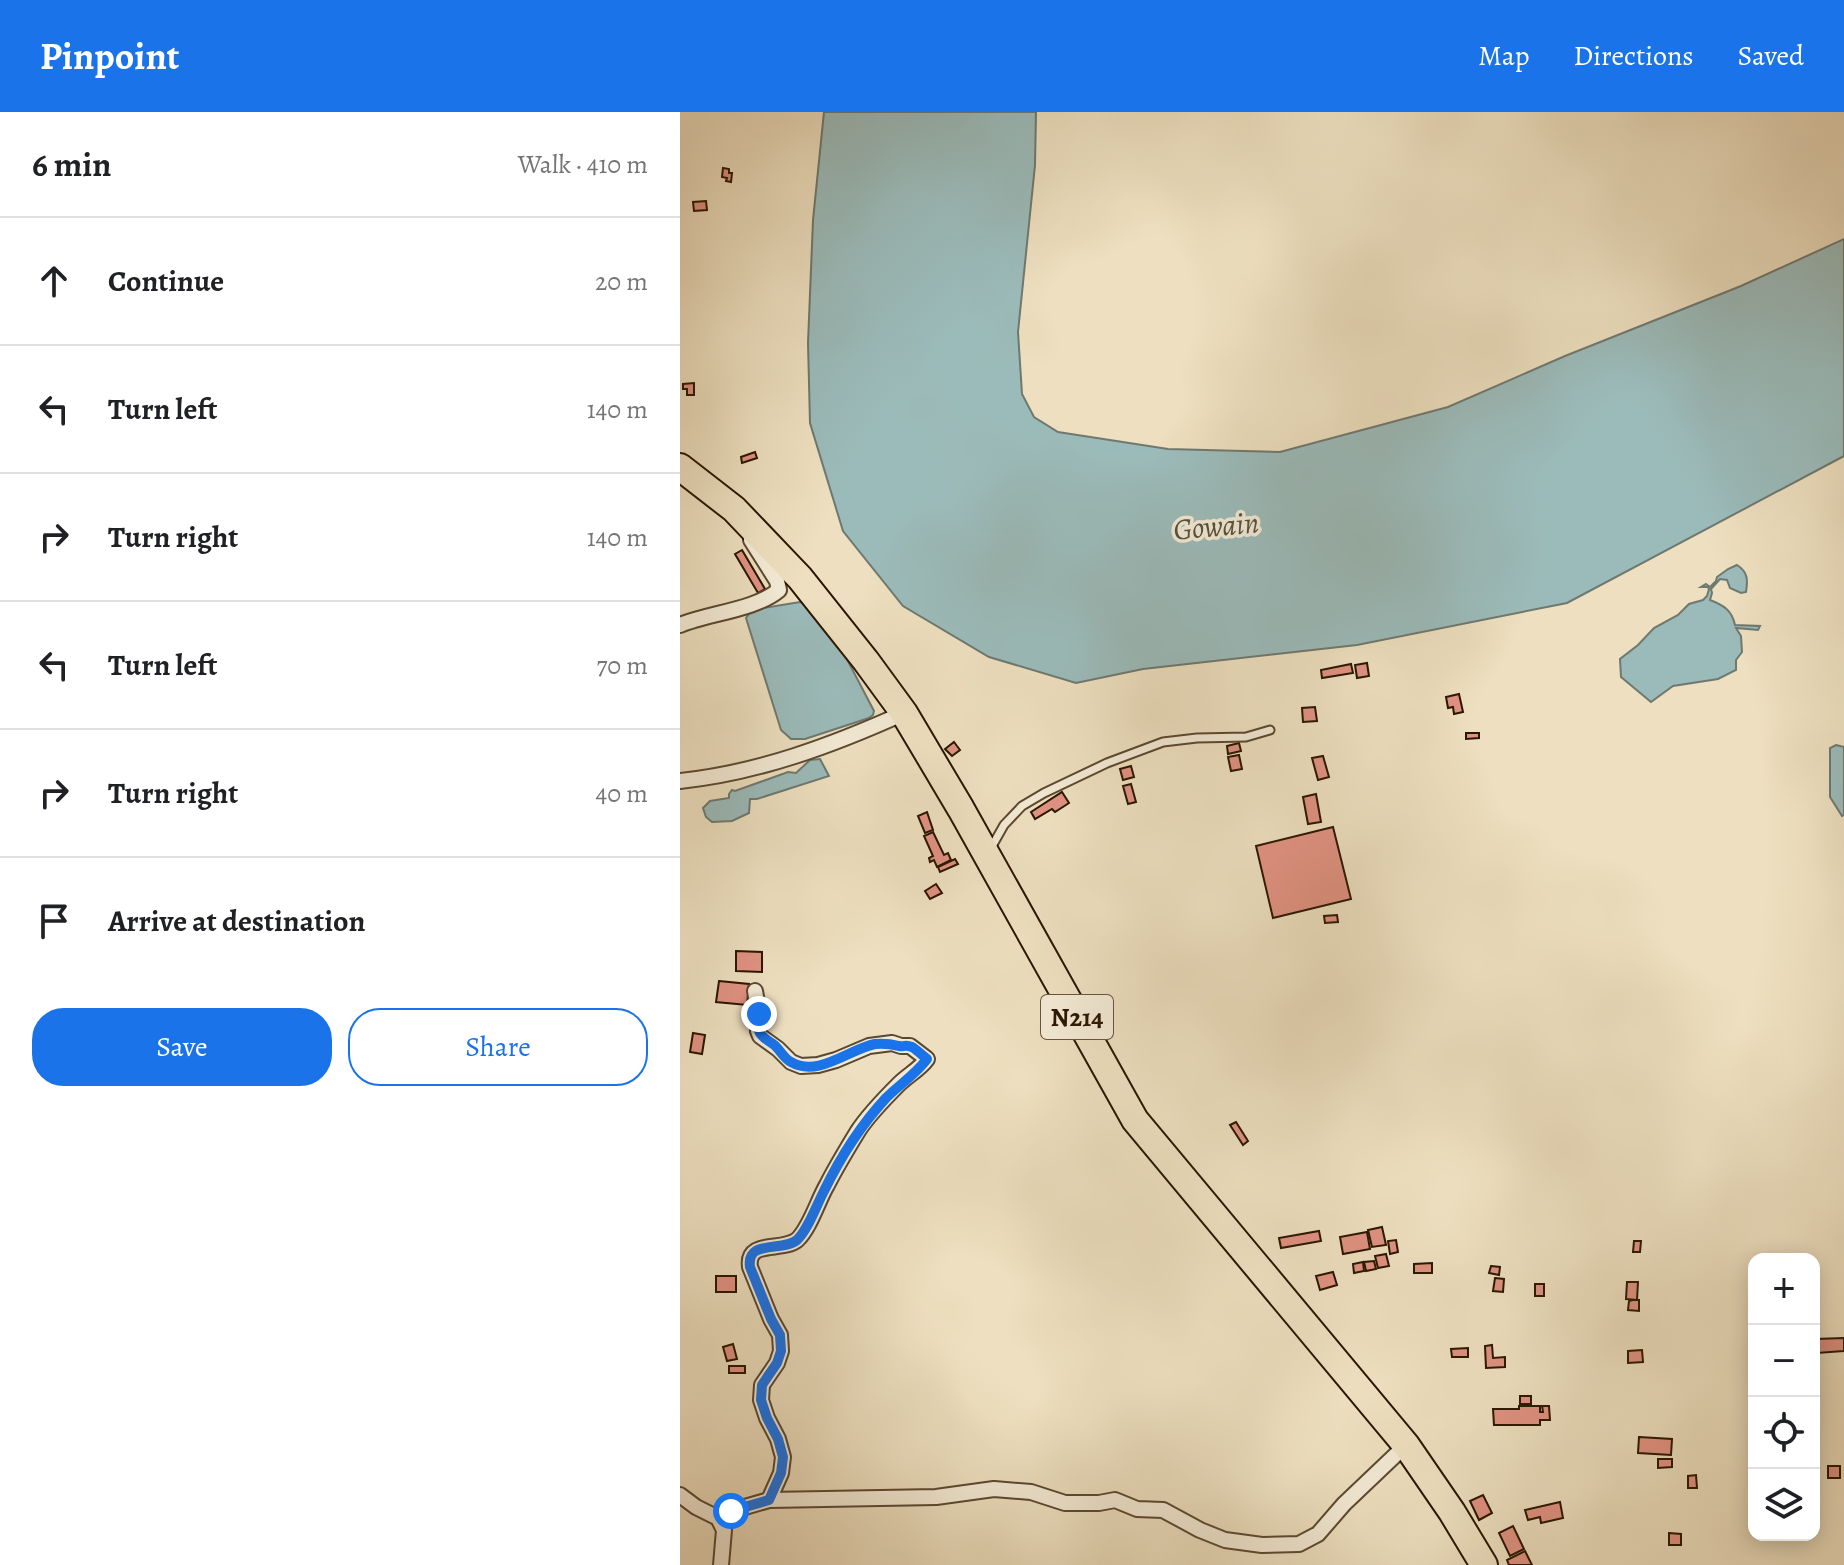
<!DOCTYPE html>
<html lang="en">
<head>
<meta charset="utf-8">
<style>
	body { margin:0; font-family:Alegreya,serif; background:#f6f6f6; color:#202124 }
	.controls { position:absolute; right:24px; bottom:24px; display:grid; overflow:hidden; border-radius:16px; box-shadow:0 4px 20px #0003 }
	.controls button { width:72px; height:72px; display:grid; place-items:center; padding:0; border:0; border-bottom:2px solid #e0e0e0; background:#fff; color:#202124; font:40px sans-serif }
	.stop { position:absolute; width:24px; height:24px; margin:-18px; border:6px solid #1a73e8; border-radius:50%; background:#fff }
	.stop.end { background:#1a73e8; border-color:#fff; box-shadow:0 2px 8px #0008 }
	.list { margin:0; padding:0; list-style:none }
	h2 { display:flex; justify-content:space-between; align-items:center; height:104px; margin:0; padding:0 32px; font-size:34px }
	h2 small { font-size:26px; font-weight:400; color:#757577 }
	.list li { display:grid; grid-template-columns:52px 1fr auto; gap:24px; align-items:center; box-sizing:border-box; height:128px; padding:0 32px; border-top:2px solid #e0e0e0 }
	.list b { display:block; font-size:30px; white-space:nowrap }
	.list em { font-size:26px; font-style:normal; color:#757577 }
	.actions { display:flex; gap:16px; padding:24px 32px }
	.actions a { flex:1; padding:18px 0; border:2px solid #1a73e8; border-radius:32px; text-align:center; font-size:28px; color:#1a73e8 }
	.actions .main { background:#1a73e8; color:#fff }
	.icon { flex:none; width:44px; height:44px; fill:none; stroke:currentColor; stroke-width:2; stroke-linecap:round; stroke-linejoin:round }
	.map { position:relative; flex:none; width:1164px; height:1453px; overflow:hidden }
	header { display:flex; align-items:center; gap:48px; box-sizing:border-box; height:112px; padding:0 40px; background:#1a73e8; color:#fff }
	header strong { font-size:38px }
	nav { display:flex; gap:44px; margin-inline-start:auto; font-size:28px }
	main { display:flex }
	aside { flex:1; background:#fff }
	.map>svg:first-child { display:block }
	.water { fill:#9bbbba; stroke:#6e7970; stroke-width:2 }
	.building { fill:#e09282; stroke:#2a1600; stroke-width:2 }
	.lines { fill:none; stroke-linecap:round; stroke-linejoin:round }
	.lane-casing { stroke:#5b4830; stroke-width:11 }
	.street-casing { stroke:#5b4830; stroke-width:18 }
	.highway-casing { stroke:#2a1600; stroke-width:30 }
	.lane { stroke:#f3ead5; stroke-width:7 }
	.street { stroke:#f3ead5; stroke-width:14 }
	.highway { stroke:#eddfbf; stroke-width:26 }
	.route { stroke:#1a73e8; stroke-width:10 }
	.labels { text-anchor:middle; stroke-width:7; stroke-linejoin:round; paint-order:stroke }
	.shield { fill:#f3ead5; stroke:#665640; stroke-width:2 }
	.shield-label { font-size:26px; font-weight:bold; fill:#2a1600 }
	.water-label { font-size:30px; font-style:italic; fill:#525041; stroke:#f3ead5 }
</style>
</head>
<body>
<header>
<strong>Pinpoint</strong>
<nav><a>Map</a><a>Directions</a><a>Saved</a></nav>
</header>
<main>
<aside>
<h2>6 min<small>Walk · 410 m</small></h2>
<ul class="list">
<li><svg class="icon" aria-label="ahead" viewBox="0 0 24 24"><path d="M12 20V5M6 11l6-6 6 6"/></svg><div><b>Continue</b></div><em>20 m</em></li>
<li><svg class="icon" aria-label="left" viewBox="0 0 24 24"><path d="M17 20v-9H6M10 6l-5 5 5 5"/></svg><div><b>Turn left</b></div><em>140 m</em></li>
<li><svg class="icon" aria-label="right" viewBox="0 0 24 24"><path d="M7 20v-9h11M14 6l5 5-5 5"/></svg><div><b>Turn right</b></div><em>140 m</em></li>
<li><svg class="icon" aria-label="left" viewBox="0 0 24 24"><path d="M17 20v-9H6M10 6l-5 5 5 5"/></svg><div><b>Turn left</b></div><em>70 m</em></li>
<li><svg class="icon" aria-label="right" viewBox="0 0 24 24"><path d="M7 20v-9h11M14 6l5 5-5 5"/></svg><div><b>Turn right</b></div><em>40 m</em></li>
<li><svg class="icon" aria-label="arrive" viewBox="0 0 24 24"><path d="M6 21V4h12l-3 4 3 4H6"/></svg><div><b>Arrive at destination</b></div></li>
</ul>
<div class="actions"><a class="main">Save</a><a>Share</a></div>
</aside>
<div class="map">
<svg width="1164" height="1453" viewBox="0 0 1164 1453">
	<rect width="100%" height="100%" fill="#eddfbf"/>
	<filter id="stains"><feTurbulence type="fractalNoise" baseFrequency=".0025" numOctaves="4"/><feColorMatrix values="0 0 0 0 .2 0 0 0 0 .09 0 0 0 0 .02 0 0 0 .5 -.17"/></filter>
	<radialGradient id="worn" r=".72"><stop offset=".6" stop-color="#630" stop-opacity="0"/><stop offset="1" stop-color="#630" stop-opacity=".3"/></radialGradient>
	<g class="water">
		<path d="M144 0H356L355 53 338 220 342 282 354 305 378 320 488 337 600 340 768 295 885 244 1061 174 1164 127V344L887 491 677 533 463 557 396 571 309 545 223 494 163 419 130 311 128 231 133 108Z"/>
		<path d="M1057 453C1068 460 1068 468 1066 480L1061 481 1050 476 1047 468 1040 467 1031 477 1032 481 1030 488C1043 493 1052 498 1055 513L1080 514 1078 518 1056 516 1061 524 1062 540 1056 548V558L1038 567 993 574 971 590 941 565 940 547 958 533 974 516 998 503 1009 492 1023 488 1027 484 1029 477 1028 475H1021L1026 472 1030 475 1036 469 1037 465 1048 457Z"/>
		<path d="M120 490 130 492 147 509 194 599 193 603 189 606 125 627H111L101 618 66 506 72 498Z"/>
		<path d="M1156 633 1164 635V703L1162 704 1150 685V636Z"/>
		<path d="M140 647 149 664 77 687H70L69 701 52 709 32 710 26 705 23 696 30 689 49 686V682L52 678 55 679 108 660 116 661 130 648Z"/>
	</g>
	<g class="building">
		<path d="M43 56 49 57V61H52L51 70 46 69 47 66 42 65Z"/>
		<path d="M26 89 27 98 14 99 13 90Z"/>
		<path d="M14 271V283H7V277H3V272Z"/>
		<path d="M75 340 77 346 62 351 61 345Z"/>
		<path d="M62 438 85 477 78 481 55 442Z"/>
		<path d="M687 551 689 564 677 566 675 553Z"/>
		<path d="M671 552 673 561 642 566 641 558Z"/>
		<path d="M779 582 783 600 774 602 773 595 768 596 766 585Z"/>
		<path d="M635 595 637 609 623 610 622 596Z"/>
		<path d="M786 621H799V626L786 627Z"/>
		<path d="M274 630 280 638 272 644 265 637Z"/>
		<path d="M559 631 561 639 548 642 547 634Z"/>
		<path d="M559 643 562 657 551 659 548 645Z"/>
		<path d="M643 644 649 665 638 668 632 646Z"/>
		<path d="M451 654 454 665 443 668 440 657Z"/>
		<path d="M451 672 456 690 448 692 443 674Z"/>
		<path d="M382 680 389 691 375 700 372 697 355 707 351 700Z"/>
		<path d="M636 682 641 710 628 712 623 685Z"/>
		<path d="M247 700 253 718 245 721 238 704Z"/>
		<path d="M653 715 671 787 593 806 576 734Z"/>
		<path d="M253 720 264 743 268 741 271 748 257 755 254 748 250 750 249 746 253 744 244 724Z"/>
		<path d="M275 747 278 752 260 760 258 755Z"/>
		<path d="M256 772 262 781 250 787 245 779Z"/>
		<path d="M657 803 658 810 645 811 644 804Z"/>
		<path d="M56 839 82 840V860L56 859Z"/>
		<path d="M39 869 69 872 67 893 36 890Z"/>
		<path d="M13 921 25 923 22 942 10 940Z"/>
		<path d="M556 1010 568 1029 563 1033 550 1013Z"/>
		<path d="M702 1115 706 1133 692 1135 688 1118Z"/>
		<path d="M639 1119 641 1129 601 1136 599 1126Z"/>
		<path d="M687 1120 690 1137 663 1142 660 1125Z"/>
		<path d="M716 1128 718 1140 710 1142 708 1129Z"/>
		<path d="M954 1129H961L960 1140H953Z"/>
		<path d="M706 1142 709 1154 698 1156 695 1144Z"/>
		<path d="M694 1149 696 1157 686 1159 684 1150Z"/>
		<path d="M683 1150 684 1159 674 1161 673 1152Z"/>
		<path d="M752 1151V1161H734V1152Z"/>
		<path d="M811 1154 820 1155 819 1163 809 1161Z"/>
		<path d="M653 1160 657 1173 640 1178 636 1164Z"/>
		<rect x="36" y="1164" width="20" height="16"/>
		<path d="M815 1166 824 1167 823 1180 813 1179Z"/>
		<path d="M947 1170H958L957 1188 946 1187Z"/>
		<rect x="855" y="1172" width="9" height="12"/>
		<path d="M953 1188H959V1199L948 1198 949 1189Z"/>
		<path d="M1164 1226V1239L1137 1241 1136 1227Z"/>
		<path d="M53 1232 57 1247 47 1249 43 1235Z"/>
		<path d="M812 1233 813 1246 825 1245V1255L806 1256 805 1234Z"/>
		<path d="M788 1236V1245H772L771 1237Z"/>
		<path d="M962 1238 963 1250 948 1251V1239Z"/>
		<rect x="49" y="1254" width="16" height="7"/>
		<rect x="840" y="1284" width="11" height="8"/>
		<path d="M839 1294H860V1300H863L862 1294H869L870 1308H860V1313H814L813 1297H839Z"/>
		<path d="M959 1325 992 1327 991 1343 958 1341Z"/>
		<path d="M978 1347H992V1355L978 1356Z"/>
		<rect x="1148" y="1354" width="12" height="12"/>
		<path d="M1016 1363 1017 1376H1008V1364Z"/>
		<path d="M803 1383 812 1401 799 1408 790 1389Z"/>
		<path d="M880 1390 883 1406 861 1411 860 1405 848 1408 845 1398Z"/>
		<path d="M833 1414 844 1437 830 1444 819 1421Z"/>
		<path d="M989 1421 1001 1422V1433H989Z"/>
		<path d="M845 1439 852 1453H829L827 1448Z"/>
	</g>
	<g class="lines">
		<defs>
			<path id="lane" d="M311 736 324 713 342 694 364 681 427 651 483 630 517 626 566 625 590 618"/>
			<g id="street">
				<path d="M0 513C29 501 75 498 99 478L97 469 71 428"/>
				<path d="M0 669C78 661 153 633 224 601"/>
				<path d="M75 879 79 902 78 919 80 924 98 937 111 950 121 954 138 953 156 948 189 934 212 931 221 934H230L247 947C240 957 228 963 219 972 205 986 189 1002 178 1019 167 1037 156 1055 147 1073 138 1088 130 1116 117 1128 102 1140 66 1127 70 1155L91 1207 100 1223 101 1239 97 1251 82 1273 81 1288 87 1306 98 1327 103 1345 101 1361 89 1388"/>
				<path d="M0 1383 16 1395 38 1406 44 1418 41 1453"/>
				<path d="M38 1406 51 1399 89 1388 256 1385 314 1377 351 1380 385 1391H419L435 1388 457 1397 483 1398 520 1418 545 1428 582 1433 619 1432 638 1422 664 1392 726 1333"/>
			</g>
			<path id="highway" d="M0 355 54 397 120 466 186 549 224 601 281 697 455 1008 726 1333 772 1400 804 1453"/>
		</defs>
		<use href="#lane" class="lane-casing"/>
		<use href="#street" class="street-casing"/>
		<use href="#highway" class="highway-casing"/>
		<use href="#lane" class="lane"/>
		<use href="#street" class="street"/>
		<use href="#highway" class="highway"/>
	</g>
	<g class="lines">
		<path class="route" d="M51 1399 89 1388 101 1361 103 1345 98 1327 87 1306 81 1288 82 1273 97 1251 101 1239 100 1223 91 1207 70 1155C66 1127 102 1140 117 1128 128 1118 137 1092 144 1079 160 1046 182 1012 206 986 219 973 236 962 247 947 242 943 237 938 232 935 224 932 227 935 219 934 211 932 204 931 195 932 169 937 138 966 111 950 103 946 100 937 93 932 80 924 75 919 79 902"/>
	</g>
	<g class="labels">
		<rect class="shield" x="361" y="883" width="72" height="44" rx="6"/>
		<g class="shield-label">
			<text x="397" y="914">N214</text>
		</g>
		<g class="water-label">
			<text transform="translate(536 414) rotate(-5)" y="10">Gowain</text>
		</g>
	</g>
	<rect width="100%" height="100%" filter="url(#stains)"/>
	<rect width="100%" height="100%" fill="url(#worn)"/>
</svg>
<div class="controls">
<button>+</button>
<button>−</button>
<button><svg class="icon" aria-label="locate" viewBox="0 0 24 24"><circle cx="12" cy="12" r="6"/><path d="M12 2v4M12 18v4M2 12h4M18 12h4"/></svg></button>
<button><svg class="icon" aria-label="layers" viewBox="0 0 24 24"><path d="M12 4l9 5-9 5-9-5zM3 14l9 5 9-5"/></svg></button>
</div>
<div class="stop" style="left:51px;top:1399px"></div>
<div class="stop end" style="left:79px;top:902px"></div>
</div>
</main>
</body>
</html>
